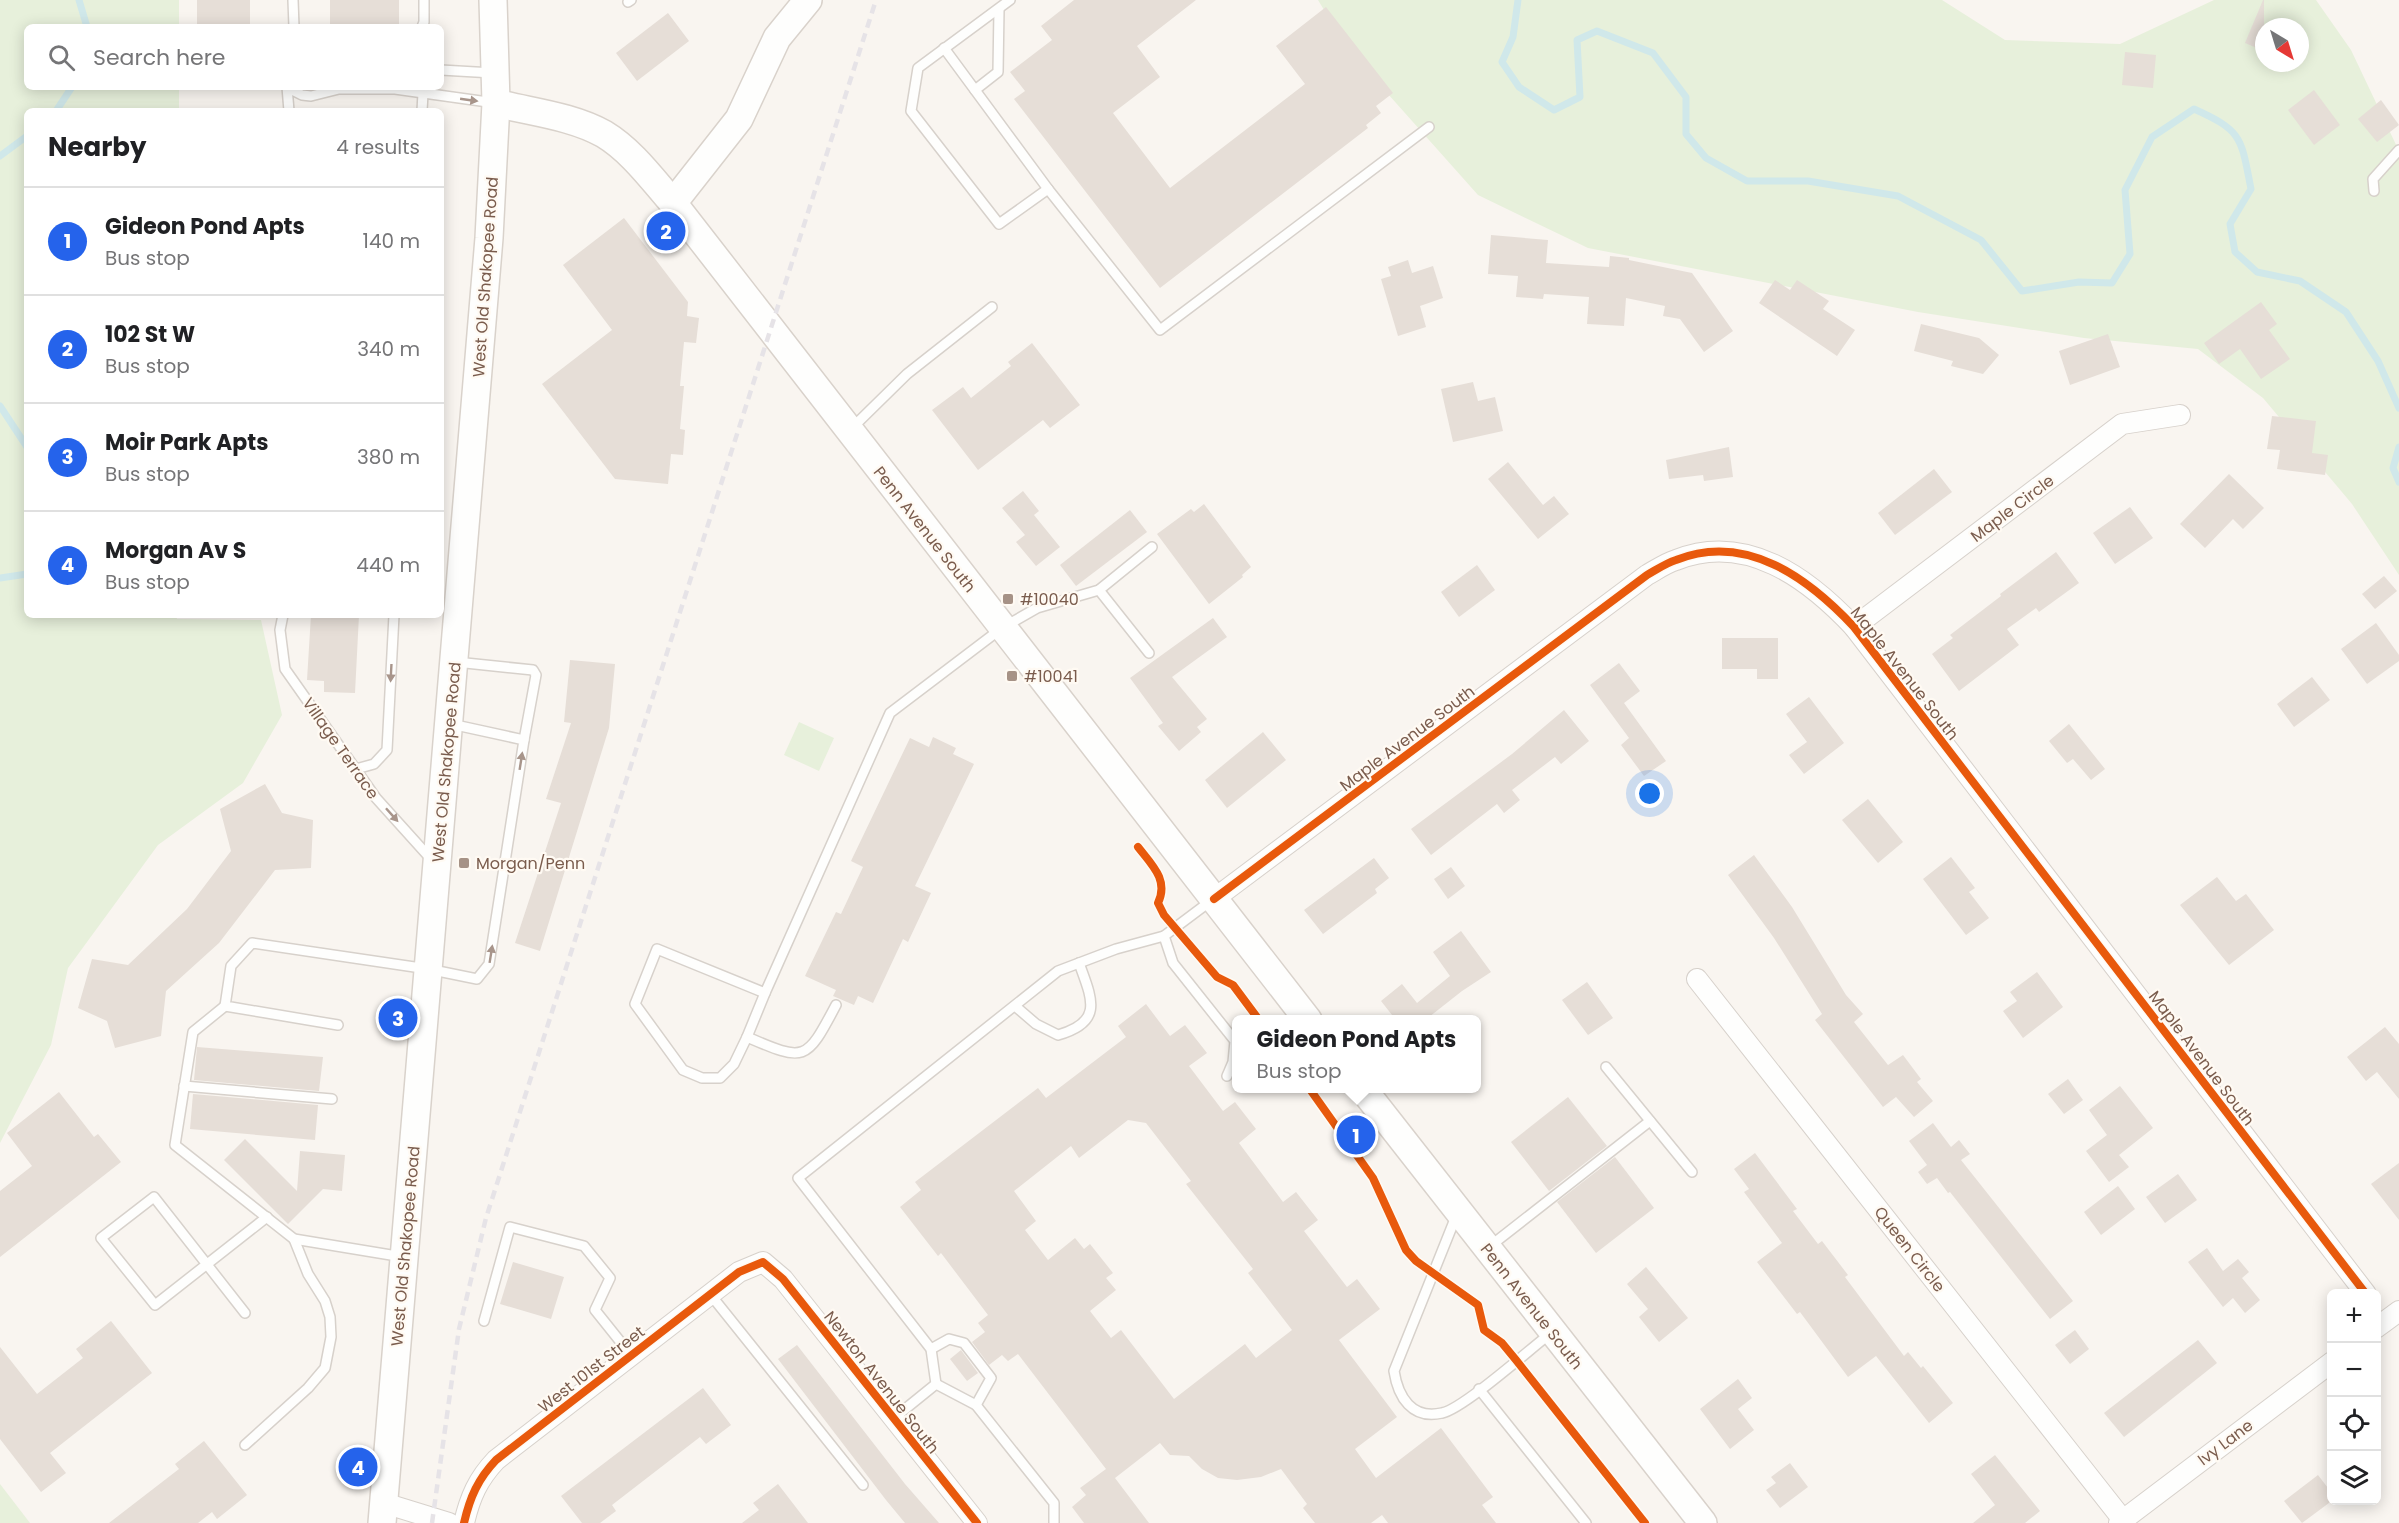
<!DOCTYPE html>
<html lang="en">
<head>
<meta charset="utf-8">
<style>
	body { margin:0; font-family:Poppins,sans-serif; background:#f2f2f2; color:#202124 }
	.controls { position:absolute; right:18px; bottom:18px; display:grid; overflow:hidden; border-radius:9px; box-shadow:0 3px 15px #0003 }
	.controls button { width:54px; height:54px; display:grid; place-items:center; padding:0; border:0; border-bottom:2px solid #e0e0e0; background:#fff; color:#202124; font:30px sans-serif }
	.compass { position:absolute; left:2255px; top:18px; width:54px; height:54px; border-radius:50%; background:#fff; box-shadow:0 3px 15px #0003; rotate:142deg }
	.you { position:absolute; left:1650px; top:794px; width:21px; height:21px; margin:-15px; border:4px solid #fff; border-radius:50%; background:#1a73e8; box-shadow:0 0 0 9px #1a73e833 }
	.badge { display:grid; place-items:center; width:39px; height:39px; border-radius:50%; background:#2563eb; color:#fff; font-size:20px; font-weight:700 }
	.pin { position:absolute; translate:-50% -50%; border:3px solid #fff; box-shadow:0 2px 6px #0006 }
	.popup { position:absolute; left:1232px; top:1015px; width:249px; height:78px; box-sizing:border-box; display:grid; place-content:center; border-radius:9px; background:#fff; filter:drop-shadow(0 2px 4px #0005); font-size:20px; white-space:nowrap; color:#757577 }
	.popup b { font-size:22px; color:#202124 }
	.popup::after { content:''; position:absolute; left:50%; top:100%; margin-left:-12px; border:12px solid transparent; border-top-color:#fff }
	.list { margin:0; padding:0; list-style:none }
	h2 { display:flex; justify-content:space-between; align-items:center; height:78px; margin:0; padding:0 24px; font-size:26px }
	h2 small { font-size:20px; font-weight:400; color:#757577 }
	.list li { display:grid; grid-template-columns:39px 1fr auto; gap:18px; align-items:center; box-sizing:border-box; height:108px; padding:0 24px; border-top:2px solid #e0e0e0 }
	.list b { display:block; font-size:22px; white-space:nowrap }
	.list p { margin:0; font-size:20px; white-space:nowrap; color:#757577 }
	.list em { font-size:20px; font-style:normal; color:#757577 }
	.icon { flex:none; width:33px; height:33px; fill:none; stroke:currentColor; stroke-width:2; stroke-linecap:round; stroke-linejoin:round }
	.map { position:relative; flex:none; width:2399px; height:1523px; overflow:hidden }
	.search { position:absolute; background:#fff; box-shadow:0 3px 15px #0003; left:24px; top:24px; width:420px; height:66px; display:flex; align-items:center; gap:15px; box-sizing:border-box; padding:0 21px; border-radius:9px; color:#757577; font-size:22px }
	.panel { position:absolute; background:#fff; box-shadow:0 3px 15px #0003; left:24px; top:108px; width:420px; height:510px; border-radius:9px }
	.map>svg:first-child { display:block }
	.green { fill:#e7f0db; fill-rule:evenodd }
	.lines { fill:none; stroke-linecap:round; stroke-linejoin:round }
	.stream { stroke:#d0e8ea; stroke-width:7 }
	.building { fill:#e6ded7; fill-rule:evenodd }
	.lane-casing { stroke:#d7d1cb; stroke-width:12 }
	.street-casing { stroke:#d7d1cb; stroke-width:22 }
	.secondary-casing { stroke:#d9d2cb; stroke-width:30 }
	.lane { stroke:#fefefd; stroke-width:9 }
	.street { stroke:#fefefd; stroke-width:20 }
	.secondary { stroke:#fefefd; stroke-width:27 }
	.rail { stroke:#e6e3e7; stroke-width:4.5; stroke-dasharray:9 6; stroke-linecap:butt }
	.cycleway-casing { stroke:#fffaf3; stroke-width:11 }
	.cycleway { stroke:#e8590c; stroke-width:8 }
	.oneway { fill:#a8958b }
	.poi-dot { fill:#a69286; stroke:#fffaf3; stroke-width:2 }
	.labels { text-anchor:middle; stroke-width:4.5; stroke-linejoin:round; paint-order:stroke }
	.street-label { font-size:16px; fill:#7a5c4d; stroke:#fffaf3 }
	.poi-label { font-size:16px; fill:#7a5c4d; stroke:#fffaf3; text-anchor:start }
</style>
</head>
<body>
<div class="map">
<svg width="2399" height="1523" viewBox="0 0 2399 1523">
	<rect width="100%" height="100%" fill="#f9f5f0"/>
	<g class="green">
		<path d="M0 0H179V27H27V87H179V111H27V615H176L177 619 261 620 282 715 243 783 158 845 68 968 51 1045 0 1143Z"/>
		<path d="M1318 0H1942L2005 40 2120 44 2214 0H2316L2351 50 2399 151V575L2352 504 2263 398 2198 349 2084 338 1918 312 1588 248 1478 195 1347 48ZM2264 27H2300V63H2264Z"/>
		<path d="M799 722 834 738 819 771 784 755Z"/>
		<path d="M0 1484 30 1523H0Z"/>
	</g>
	<g class="lines">
		<g class="stream">
			<path d="M79 0 87 27"/>
			<path d="M1518 0 1513 37 1502 62 1519 87 1554 110 1580 97 1577 40 1597 31 1653 53 1686 97V134L1706 158 1747 181H1808L1898 196 1981 240 2022 291 2079 282 2112 283 2130 254 2125 190 2152 137 2194 109C2243 131 2241 138 2251 189L2230 224 2235 252 2257 272 2300 281 2346 312 2378 361 2399 408"/>
			<path d="M56 111 72 87"/>
			<path d="M0 156 27 136"/>
			<path d="M0 406 27 447"/>
			<path d="M2399 447 2393 468 2399 482"/>
			<path d="M0 578 27 574"/>
		</g>
	</g>
	<g class="building">
		<rect x="197" y="0" width="53" height="27"/>
		<rect x="330" y="0" width="69" height="27"/>
		<path d="M1074 0H1196L1137 46 1160 77 1113 113 1170 188 1305 84 1276 46 1326 7 1393 93 1376 106 1381 113 1366 125 1368 128 1160 288 1014 99 1025 91 1010 72 1052 40 1041 26Z"/>
		<path d="M2263 0H2264V51L2245 43Z"/>
		<path d="M668 13 689 41 637 81 616 53Z"/>
		<path d="M2125 52 2156 55 2153 88 2122 85Z"/>
		<path d="M2314 90 2340 125 2314 145 2288 110Z"/>
		<path d="M2381 100 2399 125 2377 142 2358 119Z"/>
		<path d="M624 218 688 302 687 316 699 318 696 343 684 342 680 386H684L680 429 685 430 683 455 671 454 668 484 615 479 542 384 612 330 563 265Z"/>
		<path d="M1491 235 1548 240 1546 263 1609 267 1610 256 1629 258V260L1692 273 1733 331 1704 352 1680 319 1663 316 1665 306 1626 298 1624 326 1587 324 1589 297 1544 294 1543 299 1516 297 1518 276 1488 274Z"/>
		<path d="M1408 260 1412 273 1433 266 1443 298 1420 306 1426 327 1398 336 1381 279 1391 276 1388 267Z"/>
		<path d="M1775 280 1790 290 1797 280 1829 301 1823 309 1855 330 1837 356 1759 303Z"/>
		<path d="M2261 302 2277 324 2269 330 2290 359 2261 379 2240 349 2219 364 2204 343Z"/>
		<path d="M1921 324 1979 338 1999 355 1983 374 1951 366 1953 361 1914 351Z"/>
		<path d="M2108 334 2120 367 2070 385 2059 351Z"/>
		<path d="M1032 343 1080 405 1050 428 1043 420 978 470 932 410 963 387 971 398 1011 366 1008 362Z"/>
		<path d="M1473 382 1478 401 1495 397 1503 431 1453 442 1441 389Z"/>
		<path d="M2272 416 2316 421 2312 453 2328 455 2325 475 2277 469 2280 450 2267 449Z"/>
		<path d="M1729 447 1733 477 1704 481 1703 475 1669 479 1666 460Z"/>
		<path d="M1508 462 1543 505 1554 496 1569 514 1538 539 1488 479Z"/>
		<path d="M1934 469 1952 492 1895 535 1878 513Z"/>
		<path d="M2229 474 2264 508 2243 529 2233 519 2205 548 2180 524Z"/>
		<path d="M1023 491 1039 511 1034 515 1060 547 1036 566 1016 542 1025 535 1002 508Z"/>
		<path d="M1204 504 1251 567 1242 575 1243 577 1209 604 1157 534 1191 509 1194 512Z"/>
		<path d="M2130 507 2153 538 2115 564 2093 533Z"/>
		<path d="M1130 510 1147 532 1076 586 1060 565Z"/>
		<path d="M2056 552 2079 583 2039 612 2036 608 2007 629 2019 645 1959 691 1932 654 1953 638 1950 635 2001 596 2000 594Z"/>
		<path d="M1477 565 1495 590 1459 617 1441 592Z"/>
		<path d="M2384 576 2397 591 2375 609 2362 594Z"/>
		<path d="M311 615H359L355 693 324 692V681L307 680Z"/>
		<path d="M1213 618 1227 637 1172 677 1207 719 1197 727 1201 732 1179 751 1158 726 1163 723 1130 678Z"/>
		<path d="M2376 623 2399 655V661L2367 684 2341 649Z"/>
		<path d="M1722 638H1778V679H1757V669H1722Z"/>
		<path d="M570 660 615 664 609 728 540 951 515 943 561 803 546 799 571 723 564 722Z"/>
		<path d="M1619 663 1640 691 1624 703 1666 761 1644 776 1621 745 1629 738 1590 685Z"/>
		<path d="M2312 677 2330 700 2294 727 2277 704Z"/>
		<path d="M1809 697 1844 743 1804 774 1789 755 1807 742 1786 714Z"/>
		<path d="M1564 710 1589 741 1561 764 1555 757 1512 790 1520 800 1504 813 1497 804 1431 855 1411 829 1512 754Z"/>
		<path d="M2069 724 2105 769 2091 780 2073 759 2067 763 2049 741Z"/>
		<path d="M1263 732 1286 760 1227 808 1205 780Z"/>
		<path d="M933 737 956 748 953 754 974 764 915 886 931 893 908 942 903 939 873 1003 858 996 854 1005 833 996 836 990 805 976 836 912 841 914 863 867 851 861 910 738 929 747Z"/>
		<path d="M265 784 282 813 313 820 311 868 275 870 219 943 166 991 161 1036 115 1048 107 1021 78 1008 92 959 128 965 187 909 231 851 220 809Z"/>
		<path d="M1868 799 1903 842 1878 863 1842 820Z"/>
		<path d="M1754 855 1792 907 1846 995 1863 1014 1854 1022 1888 1065 1903 1055 1921 1079 1917 1082 1933 1101 1914 1117 1896 1097 1883 1107 1815 1020 1822 1014 1774 938 1728 875Z"/>
		<path d="M1951 857 1975 888 1969 892 1989 918 1966 935 1923 879Z"/>
		<path d="M1374 858 1389 878 1375 889 1377 893 1323 934 1304 910Z"/>
		<path d="M1451 867 1465 886 1448 899 1434 879Z"/>
		<path d="M2217 877 2236 901 2246 894 2274 930 2229 965 2180 905Z"/>
		<path d="M1461 931 1491 972 1462 991 1429 1017 1431 1020H1396L1381 1001 1402 984 1417 1003 1450 976 1433 952Z"/>
		<path d="M2037 972 2063 1007 2023 1038 2003 1011 2017 1001 2010 992Z"/>
		<path d="M1587 982 1613 1018 1588 1035 1562 1000Z"/>
		<path d="M1146 1004 1170 1036 1185 1025 1207 1053 1189 1066 1223 1111 1235 1102 1256 1129 1239 1143 1283 1202 1296 1192 1318 1220 1304 1231 1347 1287 1357 1279 1380 1309 1339 1340 1397 1417 1355 1449 1376 1478 1441 1428 1493 1497 1482 1505 1496 1523H1388L1382 1515 1371 1523H1315L1303 1508 1307 1504 1281 1469 1261 1477 1237 1480 1218 1478 1202 1469 1189 1456 1170 1455 1160 1443 1115 1478 1149 1523H1084L1072 1507 1086 1495 1080 1488 1106 1469 1018 1354 1008 1361 1002 1355 989 1365 972 1342 985 1332 978 1323 988 1315 941 1253 938 1256 900 1207 921 1190 915 1182 1038 1088 1046 1098 1126 1037 1118 1026ZM1128 1120 1146 1123 1191 1181 1186 1184 1253 1269 1248 1273 1292 1330 1256 1358 1245 1344 1174 1399 1121 1330 1111 1338 1090 1311 1116 1290 1106 1278 1113 1273 1090 1244 1084 1249 1075 1238 1048 1260 1025 1230 1036 1221 1014 1191 1071 1146 1079 1158Z"/>
		<path d="M2385 1027 2399 1044V1099L2377 1072 2366 1081 2347 1057Z"/>
		<path d="M197 1047 323 1057 319 1091 194 1080Z"/>
		<path d="M2068 1079 2083 1100 2064 1114 2048 1094Z"/>
		<path d="M2120 1086 2153 1128 2119 1155 2129 1167 2109 1182 2086 1151 2107 1135 2089 1110Z"/>
		<path d="M59 1092 94 1137 98 1134 121 1162 0 1257V1191L32 1166 7 1133Z"/>
		<path d="M193 1094 318 1105 315 1140 190 1129Z"/>
		<path d="M1568 1097 1607 1146 1549 1191 1511 1142Z"/>
		<path d="M1933 1123 1951 1147 1959 1140 1970 1154 1961 1160 2073 1301 2050 1319 1950 1192 1948 1193 1937 1178 1927 1184 1918 1172 1927 1165 1909 1141Z"/>
		<path d="M245 1139 297 1191 300 1151 345 1155 342 1191 323 1189 288 1224 224 1160Z"/>
		<path d="M1755 1153 1797 1209 1793 1211 1818 1244 1822 1241 1848 1275 1845 1277 1904 1356 1908 1352 1921 1368 1923 1366 1953 1403 1929 1423 1876 1356 1848 1377 1800 1312 1797 1314 1757 1262 1782 1243 1744 1192 1749 1189 1734 1169Z"/>
		<path d="M1615 1157 1654 1208 1596 1253 1557 1202Z"/>
		<path d="M2399 1163V1220L2371 1184Z"/>
		<path d="M2178 1174 2197 1200 2165 1223 2146 1197Z"/>
		<path d="M2118 1186 2135 1209 2101 1235 2084 1212Z"/>
		<path d="M2207 1248 2223 1271 2238 1259 2249 1272 2242 1278 2260 1300 2245 1313 2233 1298 2223 1307 2188 1262Z"/>
		<path d="M513 1262 564 1277 551 1319 500 1304Z"/>
		<path d="M1646 1267 1688 1318 1659 1342 1639 1317 1648 1309 1627 1284Z"/>
		<path d="M111 1321 152 1373 50 1453 66 1473 41 1492 0 1439V1347L37 1394 83 1358 76 1349Z"/>
		<path d="M2075 1330 2089 1349 2070 1364 2055 1345Z"/>
		<path d="M2198 1340 2217 1363 2124 1437 2104 1413Z"/>
		<path d="M797 1345 905 1484 939 1523H905L886 1500 778 1359Z"/>
		<path d="M961 1350 978 1373 967 1381 950 1359Z"/>
		<path d="M1738 1379 1752 1398 1738 1409 1754 1430 1730 1449 1700 1409Z"/>
		<path d="M703 1388 731 1425 706 1444 700 1437 612 1505 616 1511 600 1523H582L561 1496Z"/>
		<path d="M204 1441 247 1495 217 1519 212 1512 198 1523H109L179 1469 175 1464Z"/>
		<path d="M1995 1455 2040 1511 2025 1523H1973L1995 1505 1971 1474Z"/>
		<path d="M1790 1463 1808 1487 1780 1508 1766 1490 1776 1483 1771 1477Z"/>
		<path d="M2318 1475 2331 1492 2333 1500 2302 1523 2284 1501Z"/>
		<path d="M778 1484 808 1523H742L759 1510 753 1503Z"/>
	</g>
	<g class="lines">
		<defs>
			<g id="lane">
				<path d="M293 0 294 27"/>
				<path d="M1010 0 918 68 911 111 999 224 1048 189 1160 330 1429 127"/>
				<path d="M628 2 631 0"/>
				<path d="M422 27 424 22V0"/>
				<path d="M944 48 1048 189"/>
				<path d="M441 70 493 73"/>
				<path d="M287 87 289 111"/>
				<path d="M288 88 302 95 311 96 339 89H395L495 103"/>
				<path d="M975 90 998 72 999 9"/>
				<path d="M422 111 423 93"/>
				<path d="M2374 191 2373 179 2399 150"/>
				<path d="M851 429 907 374 992 307"/>
				<path d="M1099 590 1149 653"/>
				<path d="M283 615 280 630 285 669 376 798 431 859"/>
				<path d="M456 662 533 670 536 675 524 740"/>
				<path d="M356 769 374 764 387 750 394 615"/>
				<path d="M1164 936 1173 963 1235 1041 1233 1062 1227 1076"/>
				<path d="M765 993 747 1037C805 1062 806 1062 836 1005"/>
				<path d="M225 1006 193 1032 175 1145 294 1239 403 1257"/>
				<path d="M1015 1006 1036 1024 1058 1035C1104 1022 1092 999 1079 963"/>
				<path d="M338 1025 225 1006 231 966 252 943 428 969 477 979 489 964 524 740 451 724"/>
				<path d="M747 1037 734 1064 720 1078H702L683 1070 635 1004 657 949 765 993 890 713 1002 628 1037 608 1099 590 1152 547"/>
				<path d="M1606 1067 1692 1172"/>
				<path d="M184 1086 332 1099"/>
				<path d="M1457 1214 1394 1371C1398 1397 1412 1420 1442 1413 1463 1409 1530 1349 1551 1333"/>
				<path d="M1489 1247 1650 1121"/>
				<path d="M710 1294 863 1485"/>
				<path d="M245 1313 154 1197 101 1238 155 1305 267 1217"/>
				<path d="M484 1321 510 1227 584 1246 610 1278 595 1310 631 1355"/>
				<path d="M931 1349 949 1339 964 1343 991 1378 976 1405"/>
				<path d="M936 1384 976 1405 1054 1503V1523"/>
				<path d="M1479 1389 1586 1523"/>
				<path d="M894 1418 936 1384 931 1349 798 1178 1058 971 1116 949 1164 936 1212 900"/>
				<path d="M245 1445 308 1388 325 1368 331 1337 330 1317 325 1301 308 1274 294 1239"/>
			</g>
			<g id="street">
				<path d="M1854 627 2122 424 2180 415"/>
				<path d="M1214 899 1647 575C1656 570 1666 563 1676 560 1746 532 1808 578 1854 627L2366 1294"/>
				<path d="M1697 979 2123 1520"/>
				<path d="M2376 1328 2399 1311"/>
				<path d="M384 1503 449 1523"/>
				<path d="M464 1523C470 1497 478 1479 496 1460L739 1272 763 1262 783 1279 977 1523"/>
				<path d="M2119 1523 2332 1362"/>
			</g>
			<g id="secondary">
				<path d="M496 103C531 112 572 116 604 134 632 151 652 179 673 203L1308 1020"/>
				<path d="M673 203 739 119 777 38 808 0"/>
				<path d="M1362 1088 1703 1523"/>
				<path d="M382 1523 489 238 496 103 493 0"/>
			</g>
		</defs>
		<use href="#lane" class="lane-casing"/>
		<use href="#street" class="street-casing"/>
		<use href="#secondary" class="secondary-casing"/>
		<use href="#lane" class="lane"/>
		<use href="#street" class="street"/>
		<use href="#secondary" class="secondary"/>
		<path class="rail" d="M432 1523 459 1329 486 1218 876 0"/>
		<defs>
			<g id="cycleway">
				<path d="M1138 847C1152 865 1169 880 1158 903L1164 915 1217 977 1233 985 1259 1020"/>
				<path d="M1214 899 1647 575C1656 570 1666 563 1676 560 1746 532 1808 578 1854 627L2366 1294"/>
				<path d="M1309 1088 1373 1178 1406 1250 1416 1261 1478 1305 1484 1330 1502 1343 1516 1360 1645 1523"/>
				<path d="M464 1523C470 1497 478 1479 496 1460L739 1272 763 1262 783 1279 977 1523"/>
			</g>
		</defs>
		<use href="#cycleway" class="cycleway-casing"/>
		<use href="#cycleway" class="cycleway"/>
	</g>
	<defs><path id="oneway-solid" d="M-6-.8H1V-3.2L6.5 0L1 3.2V.8H-6Z" transform="scale(1.5)"/></defs>
	<g class="oneway">
		<use href="#oneway-solid" transform="translate(469 100) rotate(8)"/>
		<use href="#oneway-solid" transform="translate(391 673) rotate(93)"/>
		<use href="#oneway-solid" transform="translate(521 761) rotate(-81)"/>
		<use href="#oneway-solid" transform="translate(392 815) rotate(48)"/>
		<use href="#oneway-solid" transform="translate(491 954) rotate(-81)"/>
	</g>
	<g class="poi-dot">
		<rect x="1002" y="593" width="12" height="12" rx="3"/>
		<rect x="1006" y="670" width="12" height="12" rx="3"/>
		<rect x="458" y="857" width="12" height="12" rx="3"/>
	</g>
	<g class="labels">
		<g class="street-label">
			<text transform="translate(485 277) rotate(-86)" y="6">West Old Shakopee Road</text>
			<text transform="translate(2012 508) rotate(-37)" y="6">Maple Circle</text>
			<text transform="translate(925 529) rotate(52)" y="6">Penn Avenue South</text>
			<text transform="translate(1905 673) rotate(52)" y="6">Maple Avenue South</text>
			<text transform="translate(1407 738) rotate(-37)" y="6">Maple Avenue South</text>
			<text transform="translate(341 748) rotate(55)" y="6">Village Terrace</text>
			<text transform="translate(446 762) rotate(-85)" y="6">West Old Shakopee Road</text>
			<text transform="translate(2202 1058) rotate(53)" y="6">Maple Avenue South</text>
			<text transform="translate(405 1246) rotate(-85)" y="6">West Old Shakopee Road</text>
			<text transform="translate(1910 1249) rotate(52)" y="6">Queen Circle</text>
			<text transform="translate(1532 1306) rotate(52)" y="6">Penn Avenue South</text>
			<text transform="translate(591 1369) rotate(-38)" y="6">West 101st Street</text>
			<text transform="translate(882 1382) rotate(52)" y="6">Newton Avenue South</text>
			<text transform="translate(2225 1442) rotate(-37)" y="6">Ivy Lane</text>
		</g>
		<g class="poi-label">
			<text x="1020" y="605">#10040</text>
			<text x="1024" y="682">#10041</text>
			<text x="476" y="869">Morgan/Penn</text>
		</g>
	</g>
</svg>
<div class="controls">
<button>+</button>
<button>−</button>
<button><svg class="icon" aria-label="locate" viewBox="0 0 24 24"><circle cx="12" cy="12" r="6"/><path d="M12 2v4M12 18v4M2 12h4M18 12h4"/></svg></button>
<button><svg class="icon" aria-label="layers" viewBox="0 0 24 24"><path d="M12 4l9 5-9 5-9-5zM3 14l9 5 9-5"/></svg></button>
</div>
<svg class="compass" viewBox="-18 -18 36 36"><path d="M0-13l5 13h-10z" fill="#e53935"/><path d="M0 13l5-13h-10z" fill="#757577"/></svg>
<div class="you"></div>
<div class="pin badge" style="left:1356px;top:1135px">1</div>
<div class="popup"><b>Gideon Pond Apts</b>Bus stop</div>
<div class="pin badge" style="left:666px;top:231px">2</div>
<div class="pin badge" style="left:398px;top:1018px">3</div>
<div class="pin badge" style="left:358px;top:1467px">4</div>
<div class="search"><svg class="icon" aria-label="search" viewBox="0 0 24 24"><circle cx="10" cy="10" r="6"/><path d="M15 15l6 6"/></svg>Search here</div>
<section class="panel">
<h2>Nearby<small>4 results</small></h2>
<ul class="list">
<li><span class="badge">1</span><div><b>Gideon Pond Apts</b><p>Bus stop</p></div><em>140 m</em></li>
<li><span class="badge">2</span><div><b>102 St W</b><p>Bus stop</p></div><em>340 m</em></li>
<li><span class="badge">3</span><div><b>Moir Park Apts</b><p>Bus stop</p></div><em>380 m</em></li>
<li><span class="badge">4</span><div><b>Morgan Av S</b><p>Bus stop</p></div><em>440 m</em></li>
</ul>
</section>
</div>
</body>
</html>
